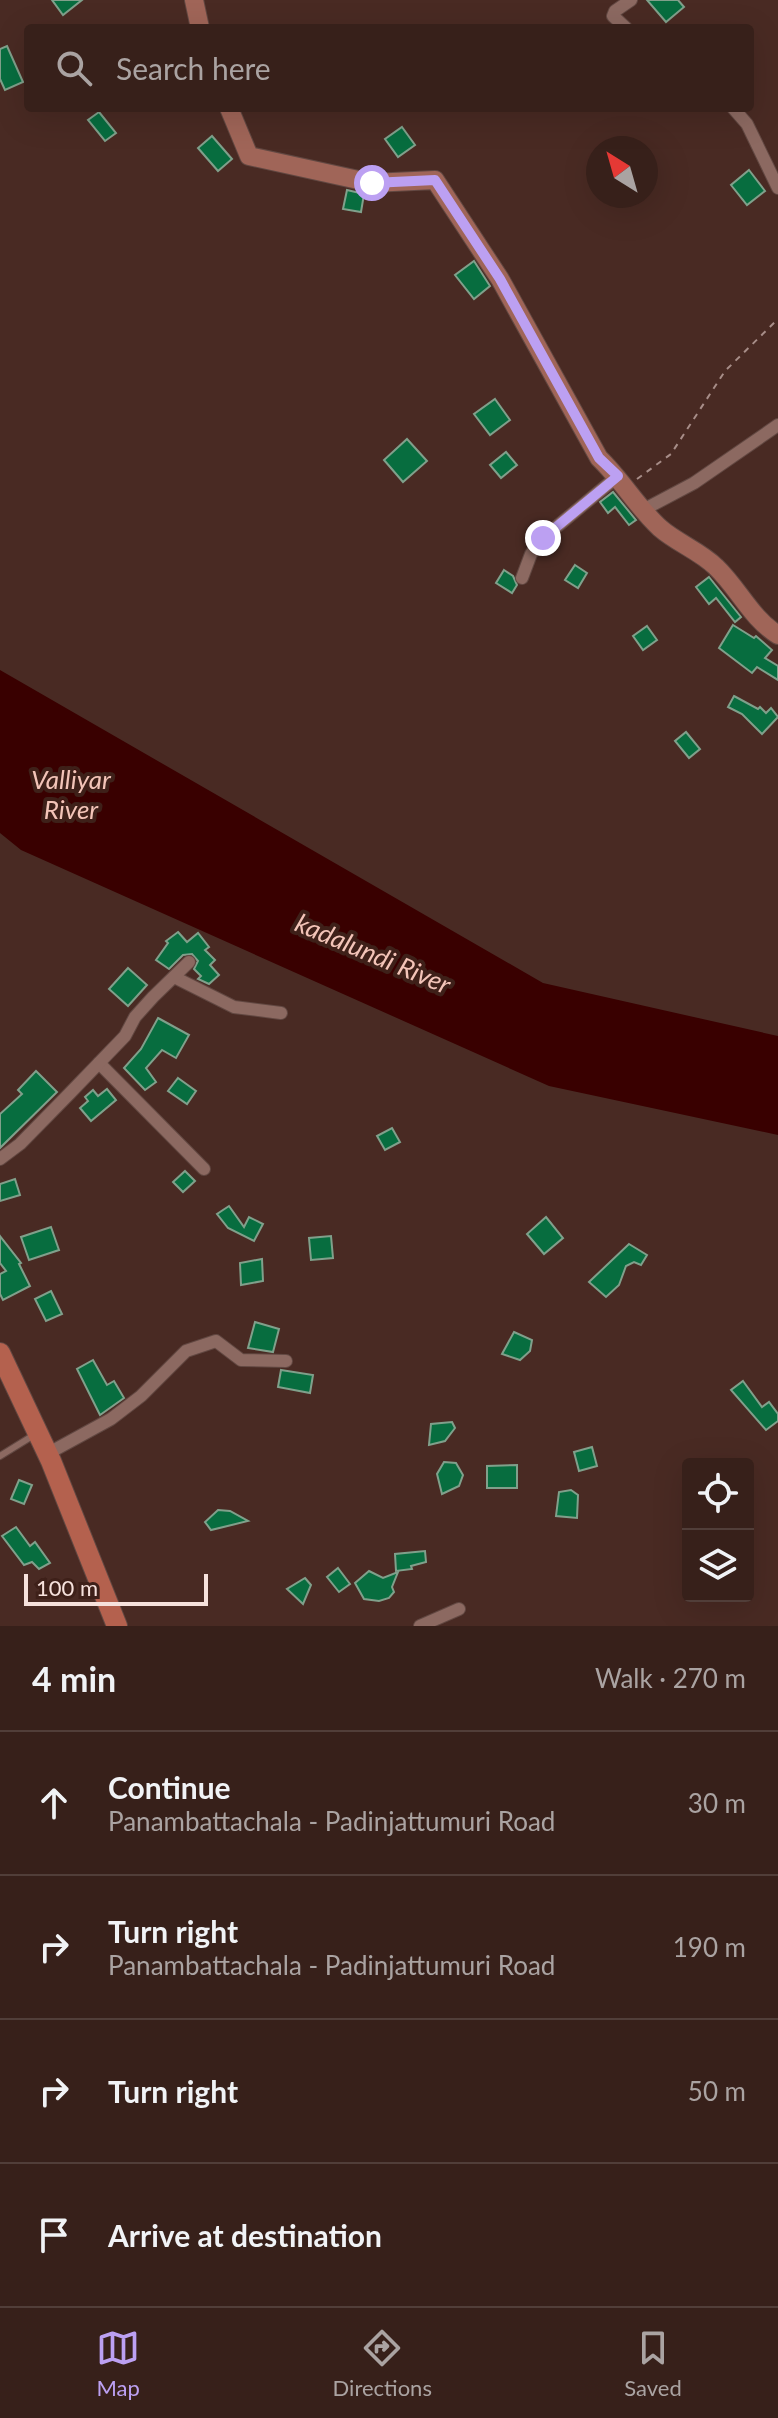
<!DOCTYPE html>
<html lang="en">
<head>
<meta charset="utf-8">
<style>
	body { margin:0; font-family:Lato,sans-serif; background:#3e2823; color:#f1f3f6 }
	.controls { position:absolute; right:24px; bottom:24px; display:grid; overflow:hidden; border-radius:8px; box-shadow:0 8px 32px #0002 }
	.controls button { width:72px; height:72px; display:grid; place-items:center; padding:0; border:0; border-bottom:2px solid #513e39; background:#37201a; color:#f1f3f6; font:40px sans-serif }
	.compass { position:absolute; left:586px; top:136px; width:72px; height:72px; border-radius:50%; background:#37201a; box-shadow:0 8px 32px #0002; rotate:323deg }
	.scale { position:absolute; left:24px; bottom:20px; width:184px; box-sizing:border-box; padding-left:8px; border:4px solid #f6e1dc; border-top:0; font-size:22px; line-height:28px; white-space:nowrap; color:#f6e1dc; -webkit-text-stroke:6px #3e2019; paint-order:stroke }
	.stop { position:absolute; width:24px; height:24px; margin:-18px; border:6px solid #bca0f2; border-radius:50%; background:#fff }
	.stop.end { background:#bca0f2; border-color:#fff; box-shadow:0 2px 8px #0008 }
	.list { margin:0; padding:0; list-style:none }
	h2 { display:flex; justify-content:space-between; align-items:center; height:104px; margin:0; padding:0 32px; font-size:34px }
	h2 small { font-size:26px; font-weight:400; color:#aaa3a2 }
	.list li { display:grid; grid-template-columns:52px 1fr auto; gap:24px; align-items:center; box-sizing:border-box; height:144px; padding:0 32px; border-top:2px solid #513e39 }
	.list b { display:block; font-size:30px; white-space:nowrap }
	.list p { margin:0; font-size:26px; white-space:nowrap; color:#aaa3a2 }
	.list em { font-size:26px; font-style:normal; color:#aaa3a2 }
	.icon { flex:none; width:44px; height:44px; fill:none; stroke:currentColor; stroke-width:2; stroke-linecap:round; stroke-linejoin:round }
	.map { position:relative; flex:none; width:778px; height:1626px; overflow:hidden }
	.search { position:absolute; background:#37201a; box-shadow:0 8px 32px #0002; left:24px; right:24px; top:24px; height:88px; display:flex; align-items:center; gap:20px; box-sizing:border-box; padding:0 28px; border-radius:8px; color:#aaa3a2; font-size:30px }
	.sheet { height:680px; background:#37201a }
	nav { display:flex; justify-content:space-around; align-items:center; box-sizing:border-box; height:112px; border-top:2px solid #513e39; background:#37201a; font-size:22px; color:#aaa3a2 }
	nav a { display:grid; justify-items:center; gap:4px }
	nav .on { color:#bca0f2 }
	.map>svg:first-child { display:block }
	.water { fill:#390000 }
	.building { fill:#076d3f; stroke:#80a08b; stroke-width:2 }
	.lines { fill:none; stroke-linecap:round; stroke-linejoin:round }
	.lane-casing { stroke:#624842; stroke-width:8 }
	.street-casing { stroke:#624842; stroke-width:14 }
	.secondary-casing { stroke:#624842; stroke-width:20 }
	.primary-casing { stroke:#624842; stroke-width:22 }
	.path { stroke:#a78d88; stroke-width:2; stroke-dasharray:6 6; stroke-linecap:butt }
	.lane { stroke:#8c6961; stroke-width:6 }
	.street { stroke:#8c6961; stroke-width:12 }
	.secondary { stroke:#a06558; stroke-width:18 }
	.primary { stroke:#b4614e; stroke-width:20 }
	.route { stroke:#bca0f2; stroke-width:10 }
	.labels { text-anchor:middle; stroke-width:8; stroke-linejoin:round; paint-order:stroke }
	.water-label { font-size:26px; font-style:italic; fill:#f3c4b8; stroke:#3e2019 }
</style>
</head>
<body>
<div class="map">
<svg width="778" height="1626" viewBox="0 0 778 1626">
	<rect width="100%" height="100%" fill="#492a23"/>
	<path class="water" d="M0 670 543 983 778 1036V1135L549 1086 21 850 0 833Z"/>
	<g class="building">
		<path d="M52 0H82L63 15Z"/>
		<path d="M647 0H678L684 7 666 22Z"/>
		<path d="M7 46 23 82 5 90 0 79V49Z"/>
		<path d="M99 112 116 133 105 141 88 120Z"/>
		<path d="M402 127 415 145 398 157 385 139Z"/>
		<path d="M212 136 232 159 218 171 198 148Z"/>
		<path d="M749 170 765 191 747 205 731 185Z"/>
		<path d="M347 190 364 194 361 212 343 209Z"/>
		<path d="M474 261 490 286 474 299 455 275Z"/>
		<path d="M495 399 510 420 490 435 474 414Z"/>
		<path d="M407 439 427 461 403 482 384 460Z"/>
		<path d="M506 452 517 465 501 478 490 465Z"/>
		<path d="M613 492 636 520 629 525 615 507 608 513 600 502Z"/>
		<path d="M575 565 587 573 578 588 565 580Z"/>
		<path d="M504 570 513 576 517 585 512 593 496 583Z"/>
		<path d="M709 577 741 617 735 622 716 598 709 604 696 587Z"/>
		<path d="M733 625 754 638 756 636 772 650 765 658 778 666V680L757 667 752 673 719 648Z"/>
		<path d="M647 626 657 640 643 650 633 636Z"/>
		<path d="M734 696 758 709 760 707 766 713 771 708 778 717 762 734 742 714 728 707Z"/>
		<path d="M686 732 700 749 689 758 675 741Z"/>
		<path d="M178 932 187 942 198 933 209 947 205 950 215 960 210 965 219 975 209 984 198 979 201 976 194 969 198 961 192 954 183 955 169 969 156 960 168 943 166 941Z"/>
		<path d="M128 968 147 985 128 1006 109 989Z"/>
		<path d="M158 1018 189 1035 176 1058 162 1050 146 1068 156 1082 145 1090 124 1068 141 1049Z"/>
		<path d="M36 1071 57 1092 0 1148V1114L22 1094 18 1090Z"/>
		<path d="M178 1078 196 1091 187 1104 168 1091Z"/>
		<path d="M107 1089 116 1100 91 1121 80 1108 88 1101 85 1097 93 1090 98 1096Z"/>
		<path d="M392 1128 400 1142 385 1150 377 1136Z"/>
		<path d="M185 1171 195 1181 183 1192 173 1182Z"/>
		<path d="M15 1179 20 1195 0 1201V1184Z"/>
		<path d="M229 1206 244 1227 249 1217 263 1224 254 1241 228 1228 217 1214Z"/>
		<path d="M546 1217 563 1238 544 1254 527 1234Z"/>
		<path d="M51 1227 59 1250 29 1260 21 1237Z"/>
		<path d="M0 1236 21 1263 19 1264 30 1286 3 1300 0 1294V1274L6 1271 0 1263Z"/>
		<path d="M331 1236 333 1258 311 1260 309 1238Z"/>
		<path d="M629 1244 647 1255 641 1265 634 1262 626 1266 619 1285 606 1297 589 1282Z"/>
		<path d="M262 1259 263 1281 241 1285 240 1263Z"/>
		<path d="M51 1291 62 1314 46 1321 35 1299Z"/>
		<path d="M255 1322 279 1329 273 1352 248 1348Z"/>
		<path d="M514 1332 532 1340 530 1351 520 1360 502 1354Z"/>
		<path d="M93 1360 107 1385 114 1381 124 1398 100 1415 77 1369Z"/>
		<path d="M281 1370 313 1375 310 1393 278 1387Z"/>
		<path d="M743 1381 762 1407 769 1402 778 1414V1421L766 1430 731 1390Z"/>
		<path d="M452 1422 455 1428 445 1441 429 1445 431 1424Z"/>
		<path d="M592 1447 597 1466 579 1471 574 1452Z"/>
		<path d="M444 1462 456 1463 463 1475 459 1486 442 1494 437 1474Z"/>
		<path d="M517 1465V1488H487V1466Z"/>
		<path d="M19 1480 32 1485 24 1504 11 1499Z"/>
		<path d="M571 1490 578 1495 577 1518 556 1516 559 1492Z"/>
		<path d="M218 1510 230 1511 248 1521 211 1530 205 1522Z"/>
		<path d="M16 1527 30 1546 35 1542 50 1563 39 1569 32 1562 24 1565 2 1536Z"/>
		<path d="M425 1551 426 1562 411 1566 412 1569 396 1571 395 1554Z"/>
		<path d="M338 1568 350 1584 339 1592 327 1577Z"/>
		<path d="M369 1571 383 1578 398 1572 392 1587 394 1592 389 1598 379 1601 364 1599 355 1583Z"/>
		<path d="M305 1578 311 1585 303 1604 287 1589Z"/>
	</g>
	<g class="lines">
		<defs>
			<path id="lane" d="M0 1456 34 1435"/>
			<g id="street">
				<path d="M626 28 613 16 615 11 631 0"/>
				<path d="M733 108 747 124 778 188"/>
				<path d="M643 510 694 483 778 425"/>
				<path d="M522 578 531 554 543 538 618 476"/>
				<path d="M174 977 234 1007 281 1013"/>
				<path d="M99 1063 204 1169"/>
				<path d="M0 1159 20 1144 71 1092 125 1036 135 1017 153 997 189 962"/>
				<path d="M47 1454 111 1419 141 1396 186 1351 216 1341 241 1360 286 1361"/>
				<path d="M420 1626 459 1609"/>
			</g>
			<g id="secondary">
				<path d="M194 0 200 28"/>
				<path d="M229 108 249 156 372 183 435 180 500 279 599 458C622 480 637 507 660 528 677 543 700 551 716 567 739 589 751 618 778 635"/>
			</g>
			<path id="primary" d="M0 1353 51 1461 117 1626"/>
		</defs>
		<use href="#lane" class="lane-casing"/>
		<use href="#street" class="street-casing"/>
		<use href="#secondary" class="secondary-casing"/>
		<use href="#primary" class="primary-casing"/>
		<path class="path" d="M637 479 671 454 725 371 778 319"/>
		<use href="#lane" class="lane"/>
		<use href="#street" class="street"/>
		<use href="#secondary" class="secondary"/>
		<use href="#primary" class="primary"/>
	</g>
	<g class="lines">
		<path class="route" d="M372 183 435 180 500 279 599 458 618 476 543 538"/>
	</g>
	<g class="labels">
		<g class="water-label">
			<text x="71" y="789">Valliyar<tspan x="71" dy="30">River</tspan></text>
			<text transform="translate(373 954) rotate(23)" y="9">kadalundi River</text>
		</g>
	</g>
</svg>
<div class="controls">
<button><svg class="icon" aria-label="locate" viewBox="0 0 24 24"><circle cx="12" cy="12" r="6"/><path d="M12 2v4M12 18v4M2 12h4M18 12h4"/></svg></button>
<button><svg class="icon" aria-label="layers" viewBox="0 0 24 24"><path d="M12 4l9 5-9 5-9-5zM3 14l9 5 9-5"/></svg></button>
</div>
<svg class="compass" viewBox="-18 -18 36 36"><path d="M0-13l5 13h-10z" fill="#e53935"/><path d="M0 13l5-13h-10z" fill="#aaa3a2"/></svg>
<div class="scale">100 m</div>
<div class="stop" style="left:372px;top:183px"></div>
<div class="stop end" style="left:543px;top:538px"></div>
<div class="search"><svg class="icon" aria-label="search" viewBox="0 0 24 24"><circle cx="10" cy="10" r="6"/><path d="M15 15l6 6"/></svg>Search here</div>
</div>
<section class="sheet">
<h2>4 min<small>Walk · 270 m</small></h2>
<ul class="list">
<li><svg class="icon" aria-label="ahead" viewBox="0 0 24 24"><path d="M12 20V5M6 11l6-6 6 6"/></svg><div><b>Continue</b><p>Panambattachala - Padinjattumuri Road</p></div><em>30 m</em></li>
<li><svg class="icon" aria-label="right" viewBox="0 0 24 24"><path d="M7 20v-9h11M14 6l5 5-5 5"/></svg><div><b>Turn right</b><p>Panambattachala - Padinjattumuri Road</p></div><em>190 m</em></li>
<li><svg class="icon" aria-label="right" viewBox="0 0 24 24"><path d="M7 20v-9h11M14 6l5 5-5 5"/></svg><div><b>Turn right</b></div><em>50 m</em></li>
<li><svg class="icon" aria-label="arrive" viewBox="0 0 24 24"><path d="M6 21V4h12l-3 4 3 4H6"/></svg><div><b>Arrive at destination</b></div></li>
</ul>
</section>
<nav>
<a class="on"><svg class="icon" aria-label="map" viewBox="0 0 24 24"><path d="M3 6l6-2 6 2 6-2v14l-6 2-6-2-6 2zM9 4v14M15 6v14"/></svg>Map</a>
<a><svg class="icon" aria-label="directions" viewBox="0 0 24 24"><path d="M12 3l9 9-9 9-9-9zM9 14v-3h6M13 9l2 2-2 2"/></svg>Directions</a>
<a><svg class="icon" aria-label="saved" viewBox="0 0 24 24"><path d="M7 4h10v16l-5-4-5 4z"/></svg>Saved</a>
</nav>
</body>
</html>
